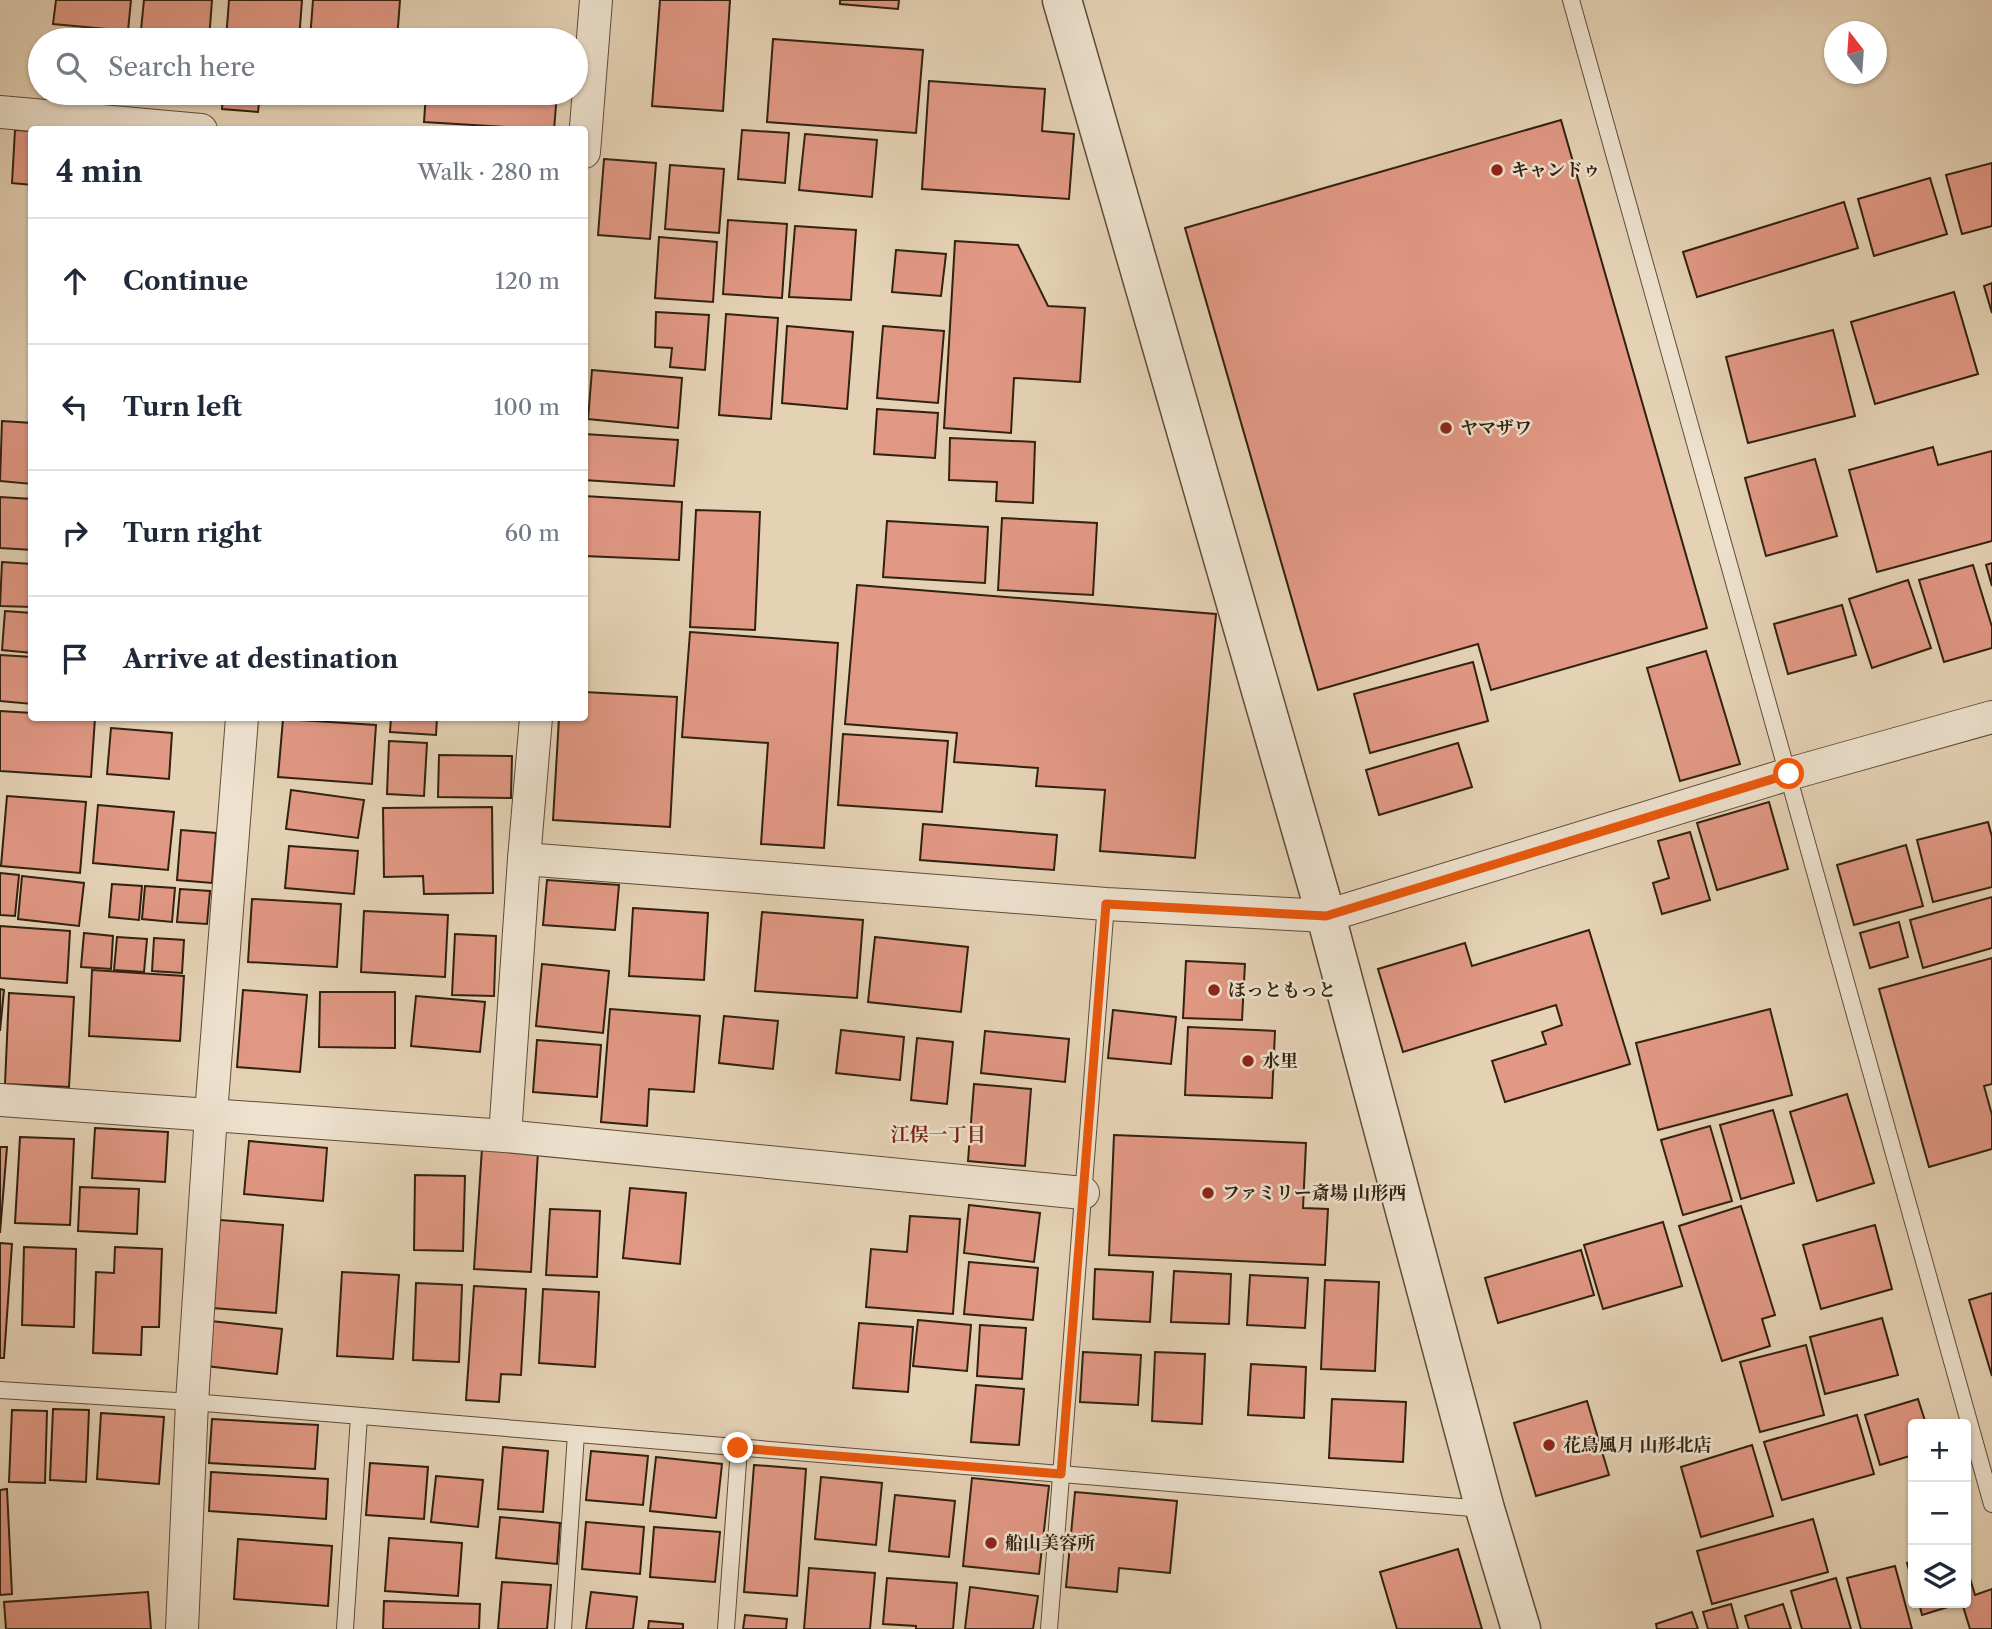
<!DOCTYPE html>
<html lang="en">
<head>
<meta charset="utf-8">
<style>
	body { margin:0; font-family:"Libre Caslon Text","Noto Serif JP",serif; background:#f2f2f3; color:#1f2937 }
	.controls { position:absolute; right:21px; bottom:21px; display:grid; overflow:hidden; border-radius:7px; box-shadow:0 2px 5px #0004 }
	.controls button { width:63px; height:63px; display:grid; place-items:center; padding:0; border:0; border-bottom:2px solid #e0e1e3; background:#fff; color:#1f2937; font:35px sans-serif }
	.compass { position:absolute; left:1824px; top:21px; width:63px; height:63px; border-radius:50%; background:#fff; box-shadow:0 2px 5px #0004; rotate:343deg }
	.stop { position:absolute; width:21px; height:21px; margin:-16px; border:5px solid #ea580c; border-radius:50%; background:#fff }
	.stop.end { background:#ea580c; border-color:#fff; box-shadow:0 2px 7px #0008 }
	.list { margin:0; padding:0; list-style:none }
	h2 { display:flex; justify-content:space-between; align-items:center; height:91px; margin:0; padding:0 28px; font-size:30px }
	h2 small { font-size:23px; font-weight:400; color:#747a83 }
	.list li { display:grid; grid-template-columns:46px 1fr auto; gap:21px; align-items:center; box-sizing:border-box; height:126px; padding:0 28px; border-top:2px solid #e0e1e3 }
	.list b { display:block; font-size:26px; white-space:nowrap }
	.list em { font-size:23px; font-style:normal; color:#747a83 }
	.icon { flex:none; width:38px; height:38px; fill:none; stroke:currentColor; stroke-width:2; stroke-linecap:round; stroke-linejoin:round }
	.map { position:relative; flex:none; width:1992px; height:1629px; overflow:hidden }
	.search { position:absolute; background:#fff; box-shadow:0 2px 5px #0004; left:28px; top:28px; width:560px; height:77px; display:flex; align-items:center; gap:18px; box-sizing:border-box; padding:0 24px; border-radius:38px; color:#747a83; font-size:26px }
	.panel { position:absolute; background:#fff; box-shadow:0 2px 5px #0004; left:28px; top:126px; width:560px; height:595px; border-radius:7px }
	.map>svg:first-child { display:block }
	.building { fill:#e19884; stroke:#312110; stroke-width:2 }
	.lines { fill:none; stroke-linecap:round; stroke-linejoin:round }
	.service-casing { stroke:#5e4d39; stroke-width:18 }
	.minor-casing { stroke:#5e4d39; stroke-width:34 }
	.tertiary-casing { stroke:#5e4d39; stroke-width:41 }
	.service { stroke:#eee2cf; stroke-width:16 }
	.minor { stroke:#eee2cf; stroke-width:32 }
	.tertiary { stroke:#eee2cf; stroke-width:38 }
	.route { stroke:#ea580c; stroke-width:9 }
	.poi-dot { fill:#8f2418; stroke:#eee2cf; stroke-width:2.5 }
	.labels { text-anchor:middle; stroke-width:5; stroke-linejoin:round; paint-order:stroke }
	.poi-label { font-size:18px; font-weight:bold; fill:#312110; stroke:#eee2cf; text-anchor:start }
	.neighbourhood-label { font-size:19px; font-weight:bold; fill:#7a1f14; stroke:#eee2cf }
</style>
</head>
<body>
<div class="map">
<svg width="1992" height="1629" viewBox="0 0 1992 1629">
	<rect width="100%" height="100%" fill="#e5d2b5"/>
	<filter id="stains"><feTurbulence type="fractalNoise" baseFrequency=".00286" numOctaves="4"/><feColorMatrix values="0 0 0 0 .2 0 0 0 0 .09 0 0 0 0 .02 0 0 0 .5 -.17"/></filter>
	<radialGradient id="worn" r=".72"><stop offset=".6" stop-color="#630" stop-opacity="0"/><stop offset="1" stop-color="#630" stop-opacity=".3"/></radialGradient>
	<g class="building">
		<path d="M56 0H131L128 31 53 24Z"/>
		<path d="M144 0H212L209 40H140Z"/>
		<path d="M229 0H302L299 40H226Z"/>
		<path d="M313 0H400L397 40H310Z"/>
		<path d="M660 0H730L723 111 652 106Z"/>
		<path d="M840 0H899L898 9 840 4Z"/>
		<path d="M431 32 554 40H430Z"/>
		<path d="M773 39 923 50 916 133 767 122Z"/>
		<path d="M929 81 1045 89 1042 131 1074 134 1069 199 922 189Z"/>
		<path d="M223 93H260L258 112 222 109Z"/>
		<path d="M334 93H392V98Z"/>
		<path d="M426 93H557L554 130 424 122Z"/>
		<path d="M1561 120 1707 628 1491 690 1478 644 1318 690 1185 228Z"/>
		<path d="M15 130 32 131V185L12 183Z"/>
		<path d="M742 130 789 133 785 183 738 179Z"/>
		<path d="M805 134 877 140 872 197 799 190Z"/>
		<path d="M604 159 656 163 650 239 598 235Z"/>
		<path d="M1992 163V226L1962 234 1946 175Z"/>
		<path d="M670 165 724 169 719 233 665 229Z"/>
		<path d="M1930 178 1947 234 1874 256 1858 199Z"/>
		<path d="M1844 202 1858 248 1697 297 1683 252Z"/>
		<path d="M728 220 787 224 782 298 723 294Z"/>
		<path d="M795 226 856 230 851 300 789 297Z"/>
		<path d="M659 237 717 242 713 302 655 298Z"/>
		<path d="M955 241 1018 245 1048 306 1085 308 1080 382 1014 378 1011 433 944 428Z"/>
		<path d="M896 250 946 254 941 296 892 292Z"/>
		<path d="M1992 283V313L1984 286Z"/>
		<path d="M1954 292 1978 374 1875 404 1851 322Z"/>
		<path d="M656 312 709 315 705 370 670 367 672 348 655 347Z"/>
		<path d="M726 314 778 318 771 419 719 415Z"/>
		<path d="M787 326 853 332 847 409 782 403Z"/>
		<path d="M883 326 944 331 938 403 877 398Z"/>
		<path d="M1833 330 1855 416 1748 443 1726 357Z"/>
		<path d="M592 370 682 378 678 428 588 419Z"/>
		<path d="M877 409 938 413 935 458 874 454Z"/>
		<path d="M2 421 32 423V484L0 481Z"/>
		<path d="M584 434 678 440 674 486 584 480Z"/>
		<path d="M950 438 1035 442 1033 503 996 501 997 482 949 480Z"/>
		<path d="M1933 447 1938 465 1992 451V541L1877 572 1849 470Z"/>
		<path d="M1815 459 1837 536 1766 556 1745 478Z"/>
		<path d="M584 496 682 502 679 560 584 556Z"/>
		<path d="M0 497 32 499V550L0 548Z"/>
		<path d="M696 510 760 512 755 630 690 627Z"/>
		<path d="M1002 518 1097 523 1093 595 998 590Z"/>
		<path d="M887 521 988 527 985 583 883 577Z"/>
		<path d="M2 562 32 564V607L0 606Z"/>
		<path d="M1992 563V586L1986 565Z"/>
		<path d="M1973 565 1992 627V648L1944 662 1919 580Z"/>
		<path d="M1908 580 1931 648 1872 668 1849 599Z"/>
		<path d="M857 585 1216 614 1195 858 1100 851 1105 790 1036 786 1038 768 954 762 957 733 845 724Z"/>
		<path d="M1842 605 1856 655 1788 674 1774 624Z"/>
		<path d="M5 611 32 613V653L2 650Z"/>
		<path d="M690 632 838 643 824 848 761 844 768 743 682 737Z"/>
		<path d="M1706 651 1740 764 1680 781 1647 668Z"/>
		<path d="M0 655 32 657V704L0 701Z"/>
		<path d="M1473 662 1488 721 1370 753 1354 694Z"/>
		<path d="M584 692 677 697 670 827 553 820 559 718H584Z"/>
		<path d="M0 711 32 713V718H95L91 777 0 771Z"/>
		<path d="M391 718H437L436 735 390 732Z"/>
		<path d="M283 719 376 725 372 784 278 777Z"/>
		<path d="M111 728 172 733 169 779 107 774Z"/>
		<path d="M843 734 948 741 942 812 838 805Z"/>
		<path d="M389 741 427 743 424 796 387 794Z"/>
		<path d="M1458 743 1472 787 1379 815 1366 770Z"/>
		<path d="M439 755 512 756 511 798 438 797Z"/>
		<path d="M291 790 364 800 358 838 286 829Z"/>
		<path d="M7 796 86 802 80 873 1 866Z"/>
		<path d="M1769 802 1788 869 1717 890 1697 823Z"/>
		<path d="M98 805 174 812 168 870 93 863Z"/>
		<path d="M492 807 493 893 424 894 423 876 384 877 383 808Z"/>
		<path d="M1988 822 1992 837V887L1933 902 1917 840Z"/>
		<path d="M923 824 1057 835 1054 870 920 860Z"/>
		<path d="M181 830 216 833 212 883 177 880Z"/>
		<path d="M1690 832 1710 900 1662 914 1653 883 1669 878 1658 841Z"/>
		<path d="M1906 845 1923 906 1854 925 1837 865Z"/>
		<path d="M289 846 358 851 354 894 285 888Z"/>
		<path d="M0 873 19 875 15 916 0 915Z"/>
		<path d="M22 876 84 883 79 926 18 919Z"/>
		<path d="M547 880 619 885 615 930 543 925Z"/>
		<path d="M112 884 142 886 139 920 109 917Z"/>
		<path d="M145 886 175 888 172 922 142 919Z"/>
		<path d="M180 889 210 891 207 924 177 922Z"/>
		<path d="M1992 897V948L1923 968 1910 920Z"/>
		<path d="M252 899 341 904 337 967 248 962Z"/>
		<path d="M633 908 708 913 704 980 629 976Z"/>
		<path d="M364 911 448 915 445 977 361 972Z"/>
		<path d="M762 912 863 920 857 998 755 991Z"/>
		<path d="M1899 922 1908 957 1870 968 1860 933Z"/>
		<path d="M0 926 70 931 67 983 0 978Z"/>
		<path d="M1589 930 1630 1064 1505 1102 1492 1061 1546 1044 1542 1032 1562 1025 1556 1005 1403 1052 1378 969 1465 943 1472 966Z"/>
		<path d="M84 933 113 936 111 969 81 967Z"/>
		<path d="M455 934 496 936 494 996 452 995Z"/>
		<path d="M117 937 147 939 144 972 114 970Z"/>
		<path d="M875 937 968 947 961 1012 868 1002Z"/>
		<path d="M154 938 184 940 182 973 152 971Z"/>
		<path d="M1992 958V1084L1984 1086 1992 1115V1149L1929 1167 1879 989Z"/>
		<path d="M1186 961 1245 964 1242 1020 1183 1018Z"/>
		<path d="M542 964 609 971 603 1033 536 1026Z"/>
		<path d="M92 970 184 976 180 1041 89 1036Z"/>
		<path d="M0 989 4 990 0 1031Z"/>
		<path d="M243 990 307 995 300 1072 237 1067Z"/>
		<path d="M320 992H395V1048L319 1047Z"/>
		<path d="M9 993 74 997 69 1087 5 1084Z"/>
		<path d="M416 996 485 1002 480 1052 411 1046Z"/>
		<path d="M610 1009 700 1016 694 1092 649 1089 647 1126 601 1122Z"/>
		<path d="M1770 1009 1792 1095 1658 1130 1636 1043Z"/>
		<path d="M1113 1010 1176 1017 1171 1064 1108 1058Z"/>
		<path d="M724 1016 778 1021 773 1069 719 1063Z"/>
		<path d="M1188 1027 1275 1031 1272 1098 1185 1095Z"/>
		<path d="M841 1030 904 1037 900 1080 836 1073Z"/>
		<path d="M985 1031 1069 1039 1065 1082 981 1073Z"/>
		<path d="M917 1038 953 1042 947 1104 911 1100Z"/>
		<path d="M537 1040 601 1045 597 1097 533 1092Z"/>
		<path d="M974 1084 1031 1089 1025 1166 968 1161Z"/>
		<path d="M1847 1094 1874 1183 1817 1201 1790 1112Z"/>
		<path d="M1773 1110 1794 1183 1741 1199 1720 1125Z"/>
		<path d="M1710 1126 1732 1201 1683 1215 1661 1140Z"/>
		<path d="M95 1128 168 1132 165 1182 92 1178Z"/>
		<path d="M1114 1135 1306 1143 1303 1208 1328 1209 1325 1265 1109 1255Z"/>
		<path d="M20 1137 74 1139 70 1225 15 1223Z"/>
		<path d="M249 1141 327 1148 323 1201 244 1194Z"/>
		<path d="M0 1147H7L0 1233Z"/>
		<path d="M482 1148 538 1151 531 1272 474 1269Z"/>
		<path d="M415 1175 465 1176 463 1251 414 1250Z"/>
		<path d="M80 1187 139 1189 137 1234 78 1231Z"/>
		<path d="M630 1188 686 1193 680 1264 623 1258Z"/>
		<path d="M969 1205 1040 1213 1034 1262 964 1253Z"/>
		<path d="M1741 1206 1775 1315 1762 1319 1770 1346 1722 1361 1679 1226Z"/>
		<path d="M550 1209 600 1211 597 1277 546 1275Z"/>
		<path d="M910 1216 960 1219 953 1314 866 1307 871 1249 907 1252Z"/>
		<path d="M220 1220 283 1225 276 1313 213 1308Z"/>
		<path d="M1663 1222 1682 1286 1603 1309 1584 1245Z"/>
		<path d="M1875 1225 1892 1289 1821 1309 1803 1245Z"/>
		<path d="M0 1243 12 1244 4 1358H0Z"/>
		<path d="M24 1247 76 1249 74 1327 22 1325Z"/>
		<path d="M115 1247 162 1249 159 1327H142L141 1355 93 1353 96 1272 114 1273Z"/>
		<path d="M1581 1250 1594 1295 1498 1323 1485 1278Z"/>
		<path d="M969 1262 1038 1268 1033 1320 964 1314Z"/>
		<path d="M1095 1269 1153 1272 1150 1322 1093 1319Z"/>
		<path d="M1174 1271 1231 1274 1229 1324 1171 1322Z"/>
		<path d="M342 1272 399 1275 393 1359 337 1356Z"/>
		<path d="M1250 1275 1308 1278 1305 1328 1247 1325Z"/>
		<path d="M1325 1280 1379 1282 1375 1371 1321 1369Z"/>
		<path d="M416 1283 462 1285 459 1362 413 1360Z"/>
		<path d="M474 1286 526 1289 521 1375 501 1374 499 1402 466 1400Z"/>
		<path d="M543 1289 599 1292 595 1367 539 1363Z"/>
		<path d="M1992 1293V1376L1969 1300Z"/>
		<path d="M1882 1318 1898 1375 1825 1394 1810 1337Z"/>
		<path d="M918 1320 971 1325 967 1371 913 1366Z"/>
		<path d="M211 1321 282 1329 277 1374 206 1366Z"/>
		<path d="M859 1323 913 1327 908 1392 853 1388Z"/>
		<path d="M980 1325 1026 1328 1022 1379 977 1376Z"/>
		<path d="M1806 1345 1824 1415 1760 1432 1740 1362Z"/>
		<path d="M1083 1352 1141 1355 1138 1405 1080 1402Z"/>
		<path d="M1155 1352 1205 1354 1202 1424 1152 1421Z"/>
		<path d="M1251 1364 1306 1367 1304 1418 1248 1415Z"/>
		<path d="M976 1385 1024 1389 1019 1445 971 1442Z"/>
		<path d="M1332 1399 1406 1402 1403 1462 1329 1458Z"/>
		<path d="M1918 1399 1926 1424H1913V1455L1880 1465 1865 1415Z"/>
		<path d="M1587 1401 1609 1475 1536 1496 1514 1423Z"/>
		<path d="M53 1409 89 1410 86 1482 50 1480Z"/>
		<path d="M12 1410 47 1411 45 1483 9 1482Z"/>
		<path d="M101 1413 164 1417 159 1484 97 1479Z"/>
		<path d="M1857 1415 1874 1474 1782 1500 1764 1442Z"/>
		<path d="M212 1419 318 1425 315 1469 209 1463Z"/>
		<path d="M1752 1445 1773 1516 1701 1537 1681 1467Z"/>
		<path d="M503 1447 548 1451 543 1512 498 1509Z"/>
		<path d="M591 1451 648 1456 643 1505 586 1500Z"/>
		<path d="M656 1457 722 1464 716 1518 650 1511Z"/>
		<path d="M370 1463 428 1467 424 1519 366 1515Z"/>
		<path d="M754 1465 806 1469 797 1596 744 1592Z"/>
		<path d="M211 1472 328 1479 326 1519 209 1511Z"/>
		<path d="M436 1476 483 1480 478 1527 431 1522Z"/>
		<path d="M821 1477 882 1483 876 1545 815 1539Z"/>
		<path d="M972 1478 1049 1486 1039 1574 963 1566Z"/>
		<path d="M7 1489 12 1594 0 1595V1490Z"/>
		<path d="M1075 1492 1177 1501 1170 1573 1119 1568 1117 1592 1066 1587Z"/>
		<path d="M895 1495 955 1501 949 1557 889 1551Z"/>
		<path d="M500 1517 560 1523 557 1564 496 1558Z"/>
		<path d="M1813 1519 1828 1572 1712 1604 1697 1551Z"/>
		<path d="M586 1522 644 1527 640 1574 582 1569Z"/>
		<path d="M654 1527 720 1532 715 1582 650 1577Z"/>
		<path d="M389 1538 462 1543 458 1596 385 1591Z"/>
		<path d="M238 1539 332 1546 328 1606 234 1599Z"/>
		<path d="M1458 1549 1482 1629H1397L1380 1572Z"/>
		<path d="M1913 1561V1584L1907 1563Z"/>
		<path d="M1966 1565 1975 1595 1992 1589V1629H1970L1962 1603H1966Z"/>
		<path d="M1895 1566 1912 1629H1861L1847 1578Z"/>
		<path d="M809 1568 875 1573 870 1629H804Z"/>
		<path d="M887 1578 957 1583 953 1629H916V1626L883 1624Z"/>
		<path d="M1836 1578 1851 1629H1802L1791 1591Z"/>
		<path d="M502 1582 551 1585 547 1629H498Z"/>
		<path d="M970 1587 1038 1596 1033 1629H965Z"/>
		<path d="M148 1592 151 1629H6L4 1602Z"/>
		<path d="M591 1592 637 1597 633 1629H586Z"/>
		<path d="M384 1601 480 1604 479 1629H383Z"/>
		<path d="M1919 1603H1961L1922 1615Z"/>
		<path d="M1731 1604 1738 1629H1708L1703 1612Z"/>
		<path d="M1783 1604 1791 1629H1749L1745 1616Z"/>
		<path d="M1692 1612 1698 1629H1657L1656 1624Z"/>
		<path d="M745 1615 787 1619 786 1629H743Z"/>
		<path d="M649 1621 683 1624V1629H648Z"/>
	</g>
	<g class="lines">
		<defs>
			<g id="service">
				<path d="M1571 0 1992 1504"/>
				<path d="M0 1390 192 1402 1484 1509"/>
				<path d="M345 1629 359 1416"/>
				<path d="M563 1629 576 1434"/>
				<path d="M726 1629 739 1448"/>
				<path d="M1049 1629 1106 904"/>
			</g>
			<g id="minor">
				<path d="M0 112 201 130"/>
				<path d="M584 152 596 0"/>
				<path d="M524 859 1106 904 1326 916 1789 774 1992 717"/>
				<path d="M0 1100 505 1136 1083 1193"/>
				<path d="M505 1136 524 859 536 718"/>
				<path d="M182 1629 192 1402 211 1114 242 718"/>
			</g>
			<path id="tertiary" d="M1062 0 1326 916 1485 1509 1521 1629"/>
		</defs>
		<use href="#service" class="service-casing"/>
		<use href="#minor" class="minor-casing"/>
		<use href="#tertiary" class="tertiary-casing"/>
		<use href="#service" class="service"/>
		<use href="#minor" class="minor"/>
		<use href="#tertiary" class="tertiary"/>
	</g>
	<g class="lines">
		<path class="route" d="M738 1448 1061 1474 1106 904 1326 916 1789 774"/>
	</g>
	<g class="poi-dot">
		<circle cx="1497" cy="170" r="7"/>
		<circle cx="1446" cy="428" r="7"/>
		<circle cx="1214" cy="990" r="7"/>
		<circle cx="1248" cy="1061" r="7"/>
		<circle cx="1208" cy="1193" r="7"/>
		<circle cx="1549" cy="1445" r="7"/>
		<circle cx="991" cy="1543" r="7"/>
	</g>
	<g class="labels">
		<g class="poi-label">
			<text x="1511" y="176">キャンドゥ</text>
			<text x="1460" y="434">ヤマザワ</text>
			<text x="1228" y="996">ほっともっと</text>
			<text x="1262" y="1067">水里</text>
			<text x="1222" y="1199">ファミリー斎場 山形西</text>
			<text x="1563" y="1451">花鳥風月 山形北店</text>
			<text x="1005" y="1549">船山美容所</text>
		</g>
		<g class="neighbourhood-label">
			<text x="938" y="1141">江俣一丁目</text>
		</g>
	</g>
	<rect width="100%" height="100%" filter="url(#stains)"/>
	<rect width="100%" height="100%" fill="url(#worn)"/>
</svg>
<div class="controls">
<button>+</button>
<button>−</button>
<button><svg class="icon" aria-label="layers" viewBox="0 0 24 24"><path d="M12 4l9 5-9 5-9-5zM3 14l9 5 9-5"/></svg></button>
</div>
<svg class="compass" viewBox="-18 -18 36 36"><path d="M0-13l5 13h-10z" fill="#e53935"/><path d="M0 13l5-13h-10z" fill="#747a83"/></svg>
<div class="stop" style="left:1789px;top:774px"></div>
<div class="stop end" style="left:738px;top:1448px"></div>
<div class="search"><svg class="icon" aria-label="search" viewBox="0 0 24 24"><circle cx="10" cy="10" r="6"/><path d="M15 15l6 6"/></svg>Search here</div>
<section class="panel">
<h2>4 min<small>Walk · 280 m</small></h2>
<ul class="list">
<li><svg class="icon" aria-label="ahead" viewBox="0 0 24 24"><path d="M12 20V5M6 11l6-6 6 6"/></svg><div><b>Continue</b></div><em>120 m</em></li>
<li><svg class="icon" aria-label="left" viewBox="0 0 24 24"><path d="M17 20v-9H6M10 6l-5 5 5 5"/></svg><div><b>Turn left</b></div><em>100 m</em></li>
<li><svg class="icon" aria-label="right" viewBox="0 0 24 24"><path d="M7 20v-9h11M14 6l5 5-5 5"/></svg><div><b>Turn right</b></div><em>60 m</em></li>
<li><svg class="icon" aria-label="arrive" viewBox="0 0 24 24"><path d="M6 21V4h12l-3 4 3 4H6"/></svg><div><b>Arrive at destination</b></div></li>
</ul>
</section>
</div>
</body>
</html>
